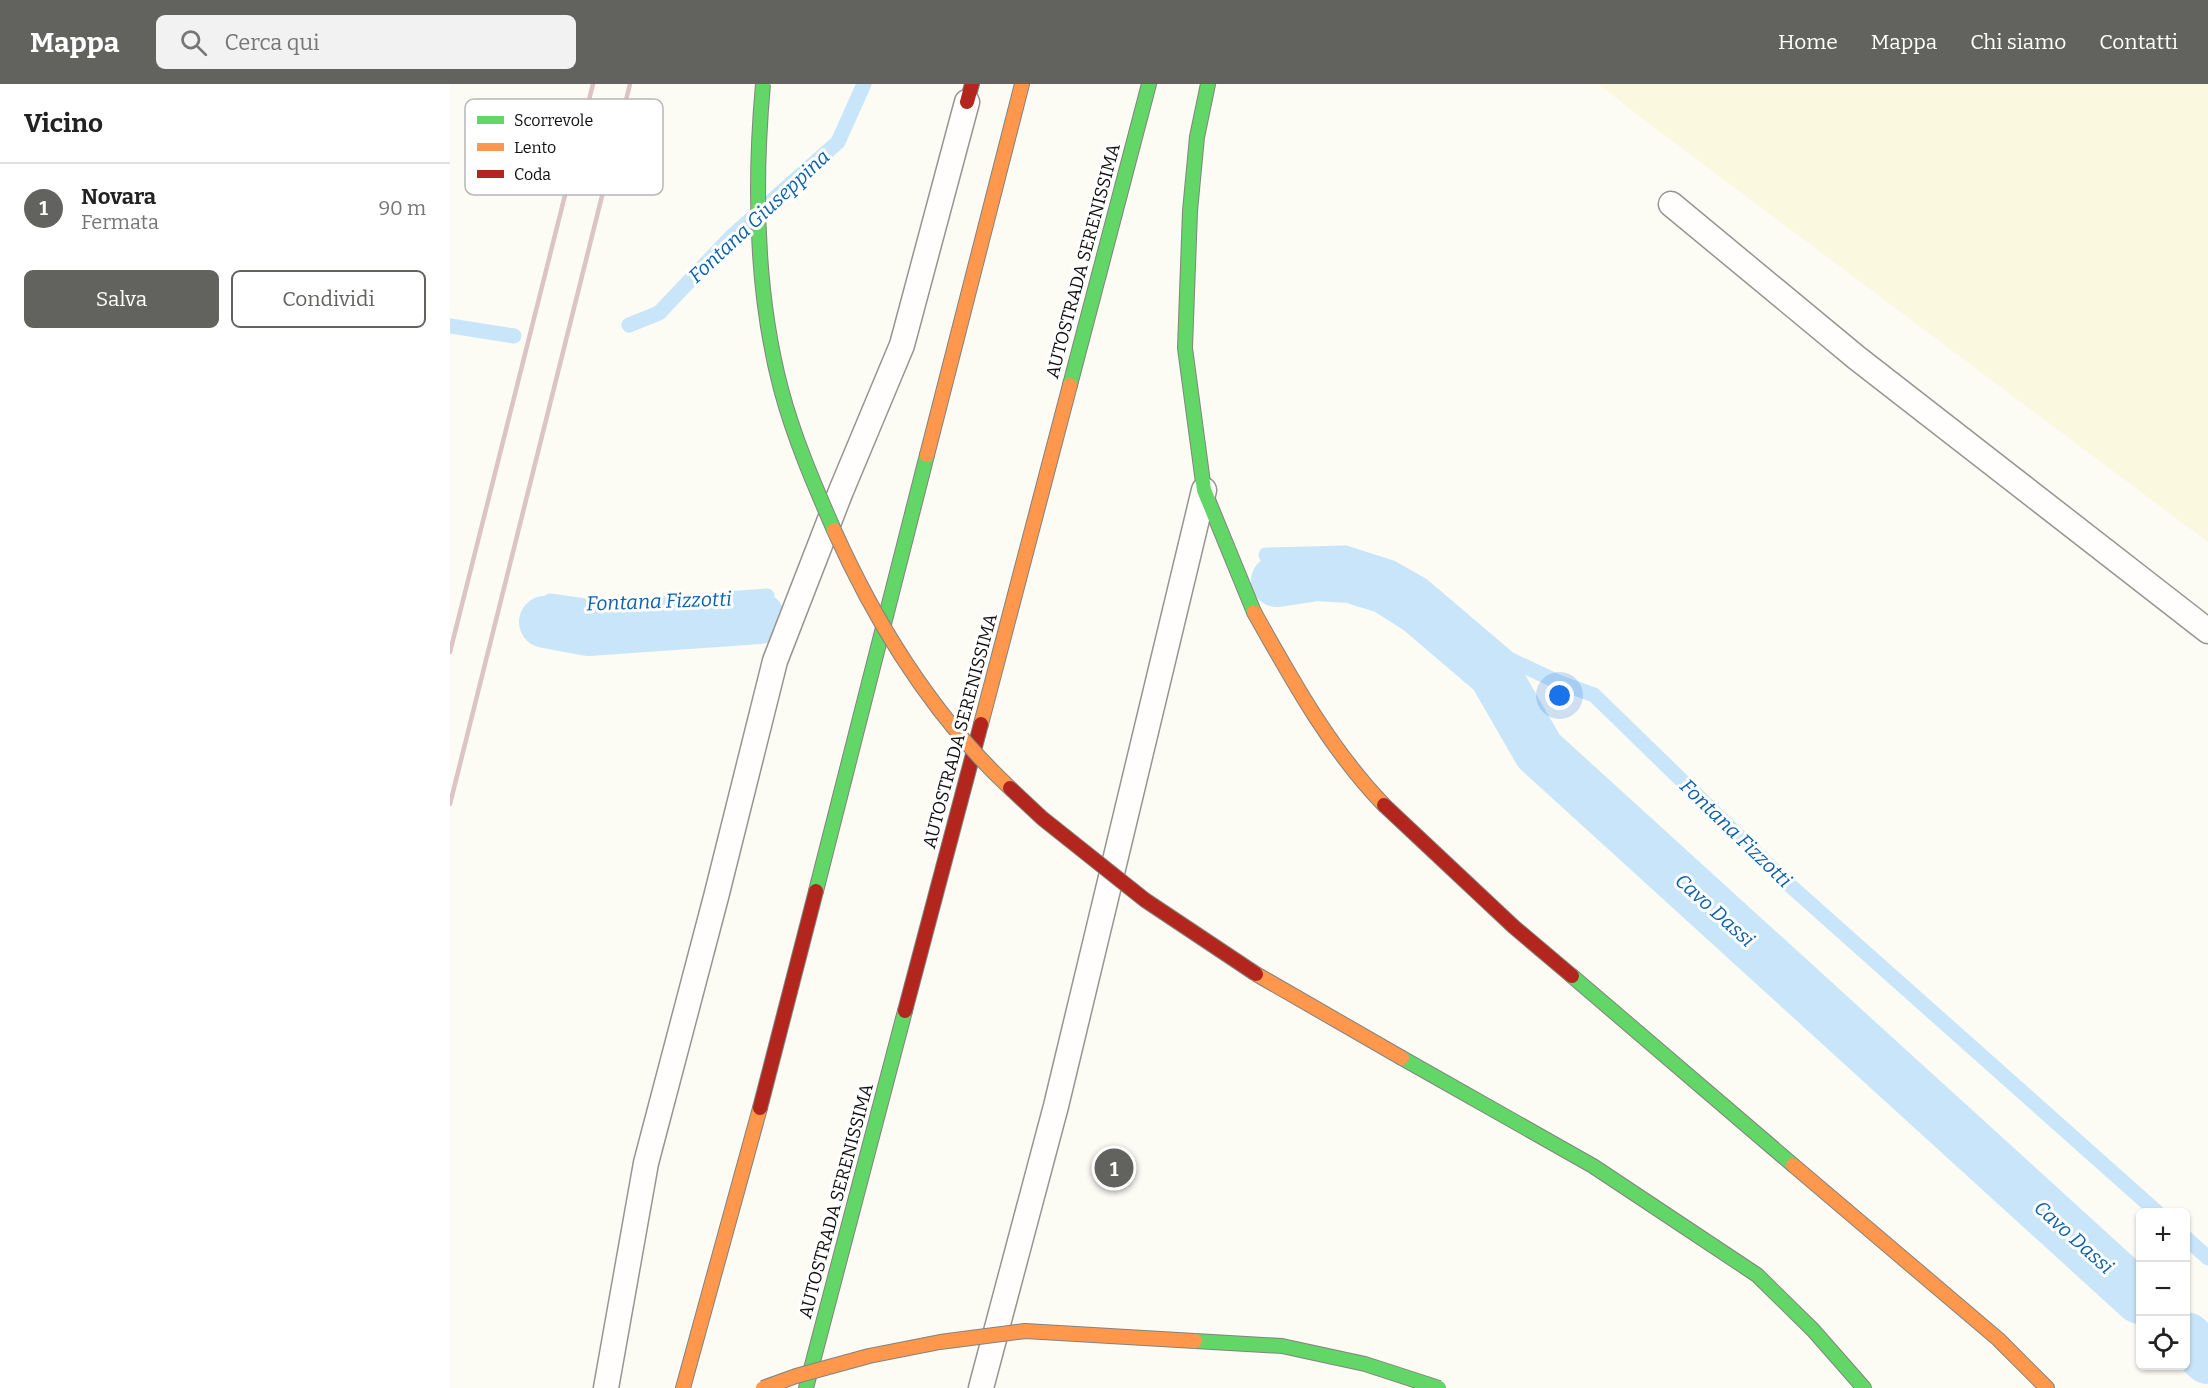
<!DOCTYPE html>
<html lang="it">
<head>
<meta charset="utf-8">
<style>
	body { margin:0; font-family:Bitter,serif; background:#f2f2f2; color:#222 }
	.controls { position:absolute; right:18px; bottom:18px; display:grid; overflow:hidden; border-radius:9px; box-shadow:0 2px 4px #0004 }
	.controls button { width:54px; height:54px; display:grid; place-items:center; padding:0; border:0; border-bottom:2px solid #e0e0e0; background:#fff; color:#222; font:30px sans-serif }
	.you { position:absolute; left:1110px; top:612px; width:21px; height:21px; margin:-15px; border:4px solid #fff; border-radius:50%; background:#1a73e8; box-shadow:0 0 0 9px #1a73e833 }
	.badge { display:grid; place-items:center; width:39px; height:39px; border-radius:50%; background:#62625f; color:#fff; font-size:20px; font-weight:700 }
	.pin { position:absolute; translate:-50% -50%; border:3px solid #fff; box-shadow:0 2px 6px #0006 }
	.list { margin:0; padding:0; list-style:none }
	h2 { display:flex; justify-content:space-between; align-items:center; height:78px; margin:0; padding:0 24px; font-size:26px }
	h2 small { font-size:20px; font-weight:400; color:#767676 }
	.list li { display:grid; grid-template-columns:39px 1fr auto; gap:18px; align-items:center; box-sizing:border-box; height:90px; padding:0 24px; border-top:2px solid #e0e0e0 }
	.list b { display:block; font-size:22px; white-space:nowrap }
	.list p { margin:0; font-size:20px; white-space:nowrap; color:#767676 }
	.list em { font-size:20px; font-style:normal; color:#767676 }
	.actions { display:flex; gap:12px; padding:18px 24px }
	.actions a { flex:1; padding:14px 0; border:2px solid #62625f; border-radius:9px; text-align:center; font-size:21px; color:#62625f }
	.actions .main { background:#62625f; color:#fff }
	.icon { flex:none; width:33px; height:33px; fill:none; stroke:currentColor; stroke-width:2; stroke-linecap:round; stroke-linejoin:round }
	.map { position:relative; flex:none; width:1758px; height:1304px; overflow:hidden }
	header { display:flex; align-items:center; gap:36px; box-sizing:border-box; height:84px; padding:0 30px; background:#62625f; color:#fff }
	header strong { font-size:28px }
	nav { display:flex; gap:33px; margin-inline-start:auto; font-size:21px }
	.search { width:420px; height:54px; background:#f2f2f2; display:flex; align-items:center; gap:15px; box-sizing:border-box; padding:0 21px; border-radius:9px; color:#767676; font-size:22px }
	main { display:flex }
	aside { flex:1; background:#fff }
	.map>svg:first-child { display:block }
	.farmland { fill:#faf8df }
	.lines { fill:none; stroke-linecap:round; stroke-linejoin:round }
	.stream { stroke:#c8e5f9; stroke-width:15 }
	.canal { stroke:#c8e5f9; stroke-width:52 }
	.lane-casing { stroke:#969592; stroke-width:27 }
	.fast-casing { stroke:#83837f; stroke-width:16 }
	.slow-casing { stroke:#83837f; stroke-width:16 }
	.jam-casing { stroke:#83837f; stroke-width:16 }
	.lane { stroke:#fffefd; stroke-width:24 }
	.fast { stroke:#63d668; stroke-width:14 }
	.slow { stroke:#ff974d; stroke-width:14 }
	.jam { stroke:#b3261e; stroke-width:14 }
	.rail { stroke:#dac4c4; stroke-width:4.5 }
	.fast-bridge-casing { stroke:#83837f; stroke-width:16; stroke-linecap:butt }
	.slow-bridge-casing { stroke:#83837f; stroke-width:16; stroke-linecap:butt }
	.jam-bridge-casing { stroke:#83837f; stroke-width:16; stroke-linecap:butt }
	.fast-bridge { stroke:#63d668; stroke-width:14 }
	.slow-bridge { stroke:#ff974d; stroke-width:14 }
	.jam-bridge { stroke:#b3261e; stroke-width:14 }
	.labels { text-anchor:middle; stroke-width:6; stroke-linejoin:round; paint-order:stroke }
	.street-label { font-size:18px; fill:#0f0f0f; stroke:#fff }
	.water-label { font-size:20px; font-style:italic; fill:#0d60ad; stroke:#fff }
	.key { fill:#fff; stroke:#b7b7b7; stroke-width:1.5 }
	.key-label { font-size:16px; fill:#0f0f0f }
</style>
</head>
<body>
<header>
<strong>Mappa</strong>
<div class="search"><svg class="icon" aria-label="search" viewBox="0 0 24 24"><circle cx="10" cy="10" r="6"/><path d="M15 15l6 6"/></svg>Cerca qui</div>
<nav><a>Home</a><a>Mappa</a><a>Chi siamo</a><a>Contatti</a></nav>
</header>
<main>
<aside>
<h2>Vicino<small></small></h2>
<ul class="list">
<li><span class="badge">1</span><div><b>Novara</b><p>Fermata</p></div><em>90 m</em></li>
</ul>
<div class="actions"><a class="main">Salva</a><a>Condividi</a></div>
</aside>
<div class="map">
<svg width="1758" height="1304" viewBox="0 0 1758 1304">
	<rect width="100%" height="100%" fill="#fcfbf4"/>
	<path class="farmland" d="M1148 0H1758V458L1188 31Z"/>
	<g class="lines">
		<g class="stream">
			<path d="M179 241 209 229 282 152 388 58 414 0"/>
			<path d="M0 242 64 252"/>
			<path d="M816 471 895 469 942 484 972 501 1059 575 1108 598 1144 611 1335 797 1707 1128"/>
			<path d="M100 517 149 524 317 512"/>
			<path d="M1736 1154 1758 1174"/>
		</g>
		<g class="canal">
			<path d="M827 497 866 491 900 493 936 504 969 525 1044 589 1089 667 1690 1214"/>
			<path d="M95 538 138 546 309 534"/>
			<path d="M1736 1254 1758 1274"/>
		</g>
		<defs>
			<g id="lane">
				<path d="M1221 120 1407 274 1758 547"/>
				<path d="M156 1304 196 1079 266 813 325 577 391 407 452 261 517 18"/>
				<path d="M531 1304 606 1022 754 406"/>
			</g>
			<g id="fast">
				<path d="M758 0 747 53 740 127 735 264 754 406 804 528"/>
				<path d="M620 301 699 0"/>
				<path d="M366 807 477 371"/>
				<path d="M1122 892 1343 1081"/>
				<path d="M952 974 1143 1082 1307 1191 1363 1246 1414 1304"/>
				<path d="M356 1304 455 927"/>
			</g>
			<g id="slow">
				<path d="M477 371 572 0"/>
				<path d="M804 528C842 596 880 665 934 721"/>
				<path d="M531 640 620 301"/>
				<path d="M1343 1081 1548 1255 1597 1304"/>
				<path d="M233 1304 310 1024"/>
			</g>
			<g id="jam">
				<path d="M517 18 522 0"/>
				<path d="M934 721 1064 843 1122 892"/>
				<path d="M455 927 531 640"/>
				<path d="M310 1024 366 807"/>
			</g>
		</defs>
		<use href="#lane" class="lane-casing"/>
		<use href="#fast" class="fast-casing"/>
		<use href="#slow" class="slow-casing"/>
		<use href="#jam" class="jam-casing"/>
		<use href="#lane" class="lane"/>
		<use href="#fast" class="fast"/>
		<use href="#slow" class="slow"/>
		<use href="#jam" class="jam"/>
		<g class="rail">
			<path d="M0 568 143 0"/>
			<path d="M0 720 180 0"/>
		</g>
		<defs>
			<g id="fast-bridge">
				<path d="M313 0C304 101 305 206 331 305 344 354 364 400 384 446"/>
				<path d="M745 1257 832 1262 915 1280 989 1304"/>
			</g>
			<g id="slow-bridge">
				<path d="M384 446C427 542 483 632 560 704"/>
				<path d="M806 890 952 974"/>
				<path d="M313 1304 346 1292 419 1272 490 1258 575 1247 745 1257"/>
			</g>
			<path id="jam-bridge" d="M560 704 592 734 695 816 806 890"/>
		</defs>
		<use href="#fast-bridge" class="fast-bridge-casing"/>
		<use href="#slow-bridge" class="slow-bridge-casing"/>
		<use href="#jam-bridge" class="jam-bridge-casing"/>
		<use href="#fast-bridge" class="fast-bridge"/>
		<use href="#slow-bridge" class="slow-bridge"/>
		<use href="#jam-bridge" class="jam-bridge"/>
	</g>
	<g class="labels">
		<g class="street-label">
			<text transform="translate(633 177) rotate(-75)" y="6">AUTOSTRADA SERENISSIMA</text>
			<text transform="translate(510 647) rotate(-75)" y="6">AUTOSTRADA SERENISSIMA</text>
			<text transform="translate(386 1117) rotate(-75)" y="6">AUTOSTRADA SERENISSIMA</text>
		</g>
		<g class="water-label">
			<text transform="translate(309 132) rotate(-43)" y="7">Fontana Giuseppina</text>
			<text transform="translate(209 517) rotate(-2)" y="7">Fontana Fizzotti</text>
			<text transform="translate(1286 749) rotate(44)" y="7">Fontana Fizzotti</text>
			<text transform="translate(1265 826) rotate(42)" y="7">Cavo Dassi</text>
			<text transform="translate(1624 1153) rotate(42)" y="7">Cavo Dassi</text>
		</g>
	</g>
	<rect x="15" y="15" width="198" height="96" rx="9" class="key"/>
	<rect x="27" y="32" width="27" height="8" fill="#63d668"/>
	<rect x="27" y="59" width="27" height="8" fill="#ff974d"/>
	<rect x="27" y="86" width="27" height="8" fill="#b3261e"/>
	<g class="key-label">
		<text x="64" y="42">Scorrevole</text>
		<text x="64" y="69">Lento</text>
		<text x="64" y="96">Coda</text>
	</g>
</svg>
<div class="controls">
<button>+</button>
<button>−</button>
<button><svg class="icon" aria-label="locate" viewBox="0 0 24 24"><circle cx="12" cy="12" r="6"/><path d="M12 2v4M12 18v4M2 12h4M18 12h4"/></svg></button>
</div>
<div class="you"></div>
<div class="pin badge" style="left:664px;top:1084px">1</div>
</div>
</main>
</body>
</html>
